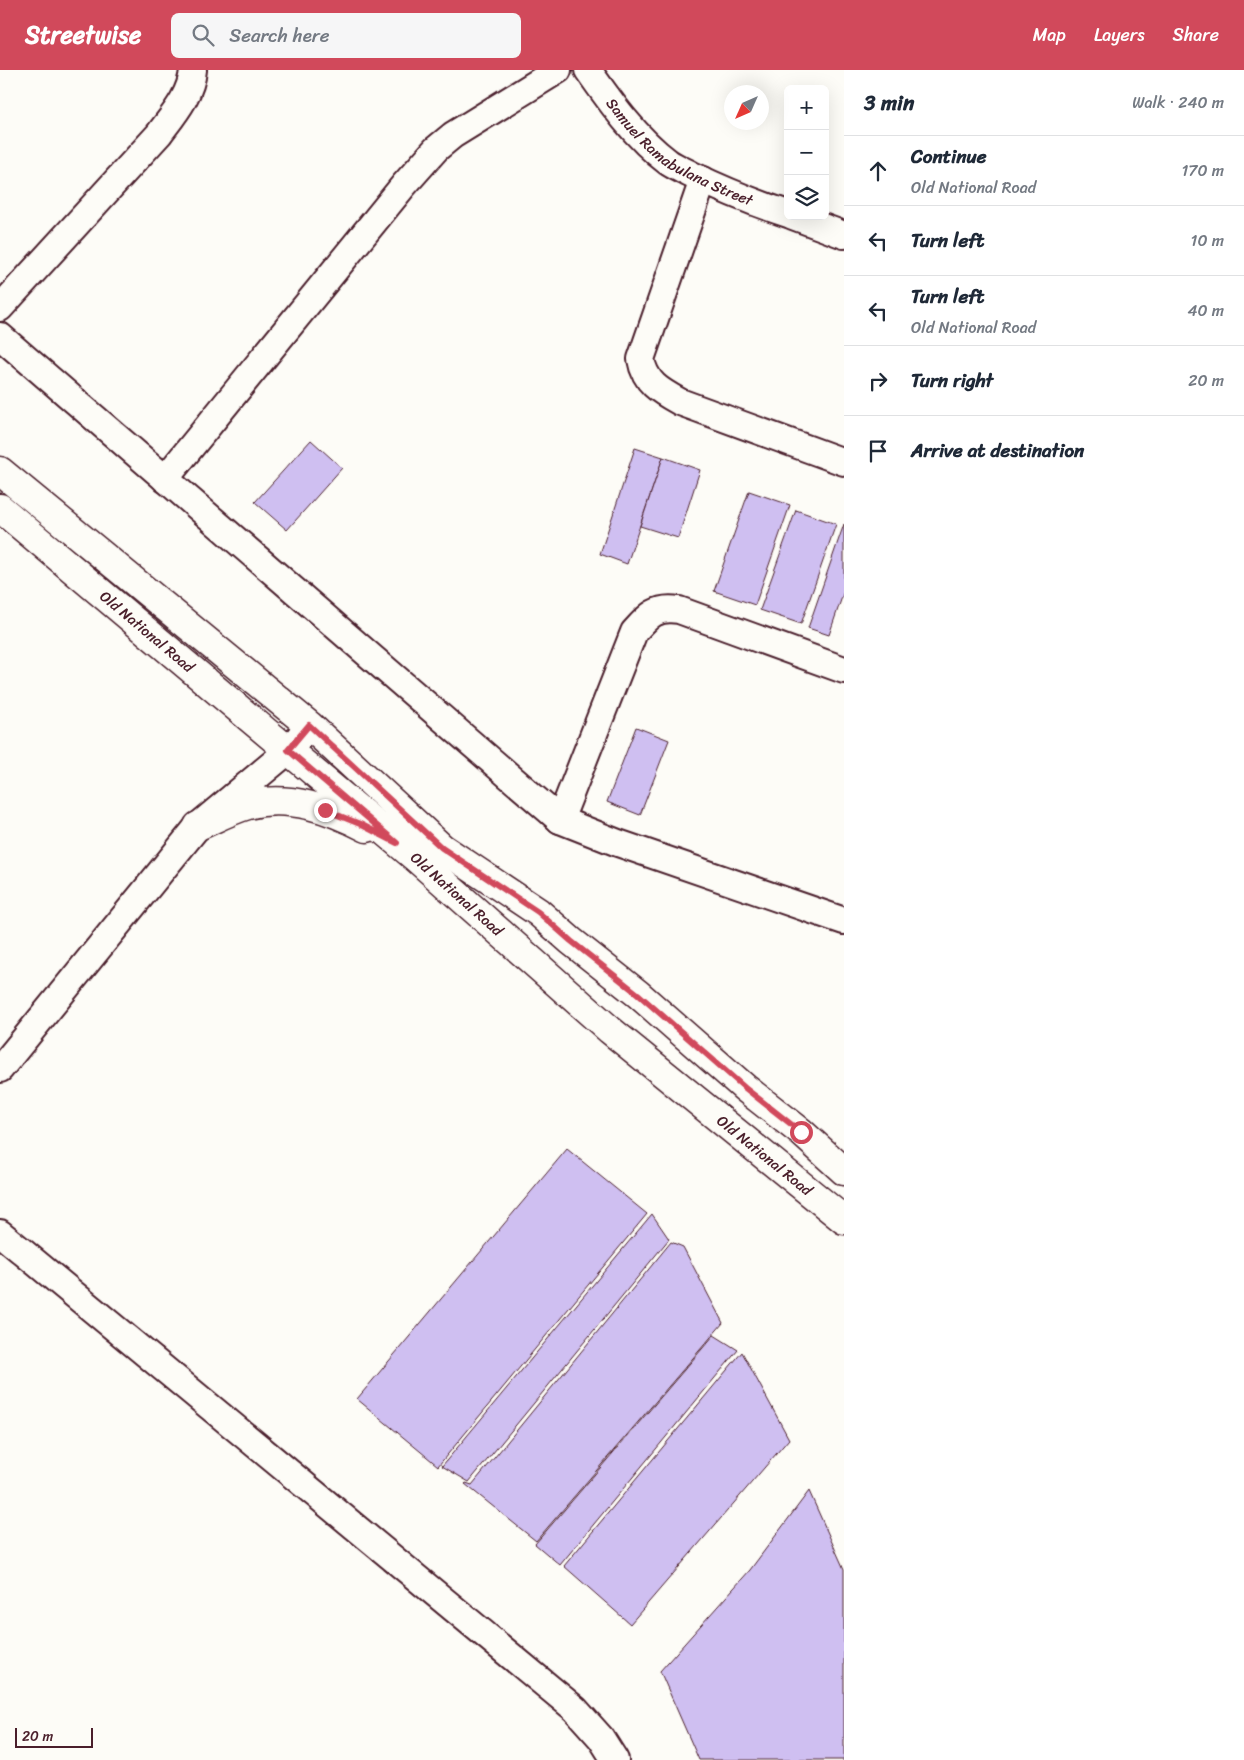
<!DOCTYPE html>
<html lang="en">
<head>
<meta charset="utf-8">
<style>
	body { margin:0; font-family:Sriracha,sans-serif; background:#f6f6f7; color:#1f2937 }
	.controls { position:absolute; right:15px; top:15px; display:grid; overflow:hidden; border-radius:8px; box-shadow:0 5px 20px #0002 }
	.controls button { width:45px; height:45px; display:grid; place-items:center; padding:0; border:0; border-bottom:1px solid #e0e1e3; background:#fff; color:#1f2937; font:25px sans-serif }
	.compass { position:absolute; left:724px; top:15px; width:45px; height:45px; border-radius:50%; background:#fff; box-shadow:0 5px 20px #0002; rotate:225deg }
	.scale { position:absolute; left:15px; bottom:12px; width:78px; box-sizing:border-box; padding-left:5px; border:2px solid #4a1f2b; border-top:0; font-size:14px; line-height:18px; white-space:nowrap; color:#4a1f2b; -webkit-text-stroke:4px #fdfcf7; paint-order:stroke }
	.stop { position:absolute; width:15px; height:15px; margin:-11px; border:4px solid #d1495b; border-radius:50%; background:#fff }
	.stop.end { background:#d1495b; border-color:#fff; box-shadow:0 1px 5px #0008 }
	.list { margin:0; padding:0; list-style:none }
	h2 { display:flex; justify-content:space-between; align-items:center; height:65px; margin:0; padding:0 20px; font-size:21px }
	h2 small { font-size:16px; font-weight:400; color:#747a83 }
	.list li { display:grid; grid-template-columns:32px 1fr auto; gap:15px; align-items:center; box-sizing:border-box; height:70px; padding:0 20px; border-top:1px solid #e0e1e3 }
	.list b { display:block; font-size:19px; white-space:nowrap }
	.list p { margin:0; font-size:16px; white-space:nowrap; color:#747a83 }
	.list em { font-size:16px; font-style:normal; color:#747a83 }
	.icon { flex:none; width:28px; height:28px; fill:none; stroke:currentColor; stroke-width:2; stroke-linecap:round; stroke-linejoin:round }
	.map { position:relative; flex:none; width:844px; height:1690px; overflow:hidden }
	header { display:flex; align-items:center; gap:30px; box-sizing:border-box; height:70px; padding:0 25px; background:#d1495b; color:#fff }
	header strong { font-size:24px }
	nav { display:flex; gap:28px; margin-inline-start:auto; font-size:18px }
	.search { width:350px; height:45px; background:#f6f6f7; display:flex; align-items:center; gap:12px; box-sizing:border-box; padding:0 18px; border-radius:8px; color:#747a83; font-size:19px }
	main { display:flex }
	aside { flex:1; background:#fff }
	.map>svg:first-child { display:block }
	.building { fill:#cfbff1; stroke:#4a1f2b }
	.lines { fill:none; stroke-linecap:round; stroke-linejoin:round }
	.minor-casing { stroke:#4a1f2b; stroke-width:30 }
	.major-casing { stroke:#4a1f2b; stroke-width:31 }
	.minor { stroke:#fdfcf7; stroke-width:26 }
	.major { stroke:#fdfcf7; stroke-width:28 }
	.route { stroke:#d1495b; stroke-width:6 }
	.labels { text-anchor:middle; stroke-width:4.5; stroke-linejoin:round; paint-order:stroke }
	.street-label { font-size:15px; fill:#4a1f2b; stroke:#fdfcf7 }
</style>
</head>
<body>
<header>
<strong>Streetwise</strong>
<div class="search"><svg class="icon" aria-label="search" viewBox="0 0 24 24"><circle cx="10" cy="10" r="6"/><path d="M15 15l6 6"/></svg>Search here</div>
<nav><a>Map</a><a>Layers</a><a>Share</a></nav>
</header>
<main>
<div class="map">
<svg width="844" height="1690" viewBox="0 0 844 1690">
	<rect width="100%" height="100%" fill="#fdfcf7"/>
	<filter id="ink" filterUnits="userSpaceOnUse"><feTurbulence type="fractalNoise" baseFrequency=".02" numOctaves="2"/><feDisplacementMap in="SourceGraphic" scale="10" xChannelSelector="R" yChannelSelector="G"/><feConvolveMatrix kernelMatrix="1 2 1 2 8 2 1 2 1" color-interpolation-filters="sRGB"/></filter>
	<g filter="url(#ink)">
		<g class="building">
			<path d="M311 370 342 398 287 460 255 432Z"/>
			<path d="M635 378 663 387 627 494 600 484Z"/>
			<path d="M663 387 700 400 678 468 640 456Z"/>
			<path d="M749 421 790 435 755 535 714 521Z"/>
			<path d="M796 440 836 454 801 554 760 540Z"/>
			<path d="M844 454V521L829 565 808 558Z"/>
			<path d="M636 657 669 670 640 745 607 732Z"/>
			<path d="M567 1079 647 1144 438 1396 357 1329Z"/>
			<path d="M652 1144 669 1169 469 1412 442 1396Z"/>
			<path d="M671 1172 683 1177 723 1253 536 1471 465 1414 466 1413 472 1415Z"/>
			<path d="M714 1265 738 1280 560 1495 535 1474Z"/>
			<path d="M742 1282 789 1369 630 1554 564 1496Z"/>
			<path d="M809 1421 844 1499V1690H699L660 1601 750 1500Z"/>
		</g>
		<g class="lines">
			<defs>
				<g id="minor">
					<path id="s1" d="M588 0C611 33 636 68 668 92 675 97 685 101 692 105 723 120 755 133 788 144"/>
					<path d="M703 110 641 289C645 313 660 321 680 332L844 392"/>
					<path d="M793 146 844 165"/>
					<path d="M0 238 159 64C173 45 191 25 193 0"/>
					<path d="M0 266 560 750 618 773 844 851"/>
					<path d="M165 409 404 115 436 79 453 65 558 0"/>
					<path d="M560 750 634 562C648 546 656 536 679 540L844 600"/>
					<path d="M0 999 198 756 289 680 309 655"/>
					<path d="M0 1163 575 1639 601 1668 615 1690"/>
				</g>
				<g id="major">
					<path d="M0 401 309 655 442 778 538 842 571 871 638 924 745 1018 801 1062 844 1101"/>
					<path id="s2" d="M0 438 416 788 610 960 844 1150"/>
					<path d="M198 756C214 749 231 740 248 735 289 724 330 739 367 758"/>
				</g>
			</defs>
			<use href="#minor" class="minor-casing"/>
			<use href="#major" class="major-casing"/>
			<use href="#minor" class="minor"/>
			<use href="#major" class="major"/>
		</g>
	</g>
	<g class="lines" filter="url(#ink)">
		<path class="route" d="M325 740 360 754 397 773 288 680 309 655 442 778 538 842 571 871 638 924 745 1018 801 1062"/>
	</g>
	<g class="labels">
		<g class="street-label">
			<text dy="5" stroke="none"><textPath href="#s1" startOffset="126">Samuel Ramabulana Street</textPath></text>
			<text dy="5" stroke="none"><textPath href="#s2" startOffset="192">Old National Road</textPath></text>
			<text dy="5" stroke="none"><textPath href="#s2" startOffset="598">Old National Road</textPath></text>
			<text dy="5" stroke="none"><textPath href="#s2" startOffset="1002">Old National Road</textPath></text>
		</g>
	</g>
</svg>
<div class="controls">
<button>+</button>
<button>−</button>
<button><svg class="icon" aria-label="layers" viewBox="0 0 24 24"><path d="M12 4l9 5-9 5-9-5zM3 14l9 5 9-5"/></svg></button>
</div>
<svg class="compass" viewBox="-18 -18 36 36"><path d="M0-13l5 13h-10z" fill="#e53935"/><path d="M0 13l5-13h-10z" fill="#747a83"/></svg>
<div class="scale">20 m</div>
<div class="stop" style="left:801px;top:1062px"></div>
<div class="stop end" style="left:325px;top:740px"></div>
</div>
<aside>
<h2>3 min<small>Walk · 240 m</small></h2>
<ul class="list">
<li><svg class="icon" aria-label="ahead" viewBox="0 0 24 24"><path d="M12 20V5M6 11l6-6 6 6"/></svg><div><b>Continue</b><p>Old National Road</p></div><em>170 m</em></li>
<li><svg class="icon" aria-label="left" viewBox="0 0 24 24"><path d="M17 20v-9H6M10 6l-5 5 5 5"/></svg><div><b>Turn left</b></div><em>10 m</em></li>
<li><svg class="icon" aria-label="left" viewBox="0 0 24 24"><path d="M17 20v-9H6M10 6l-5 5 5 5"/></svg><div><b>Turn left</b><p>Old National Road</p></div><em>40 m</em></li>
<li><svg class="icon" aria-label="right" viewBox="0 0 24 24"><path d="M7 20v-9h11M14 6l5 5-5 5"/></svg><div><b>Turn right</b></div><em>20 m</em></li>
<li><svg class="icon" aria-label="arrive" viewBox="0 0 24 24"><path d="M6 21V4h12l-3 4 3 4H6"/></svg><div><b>Arrive at destination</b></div></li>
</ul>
</aside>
</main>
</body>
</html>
